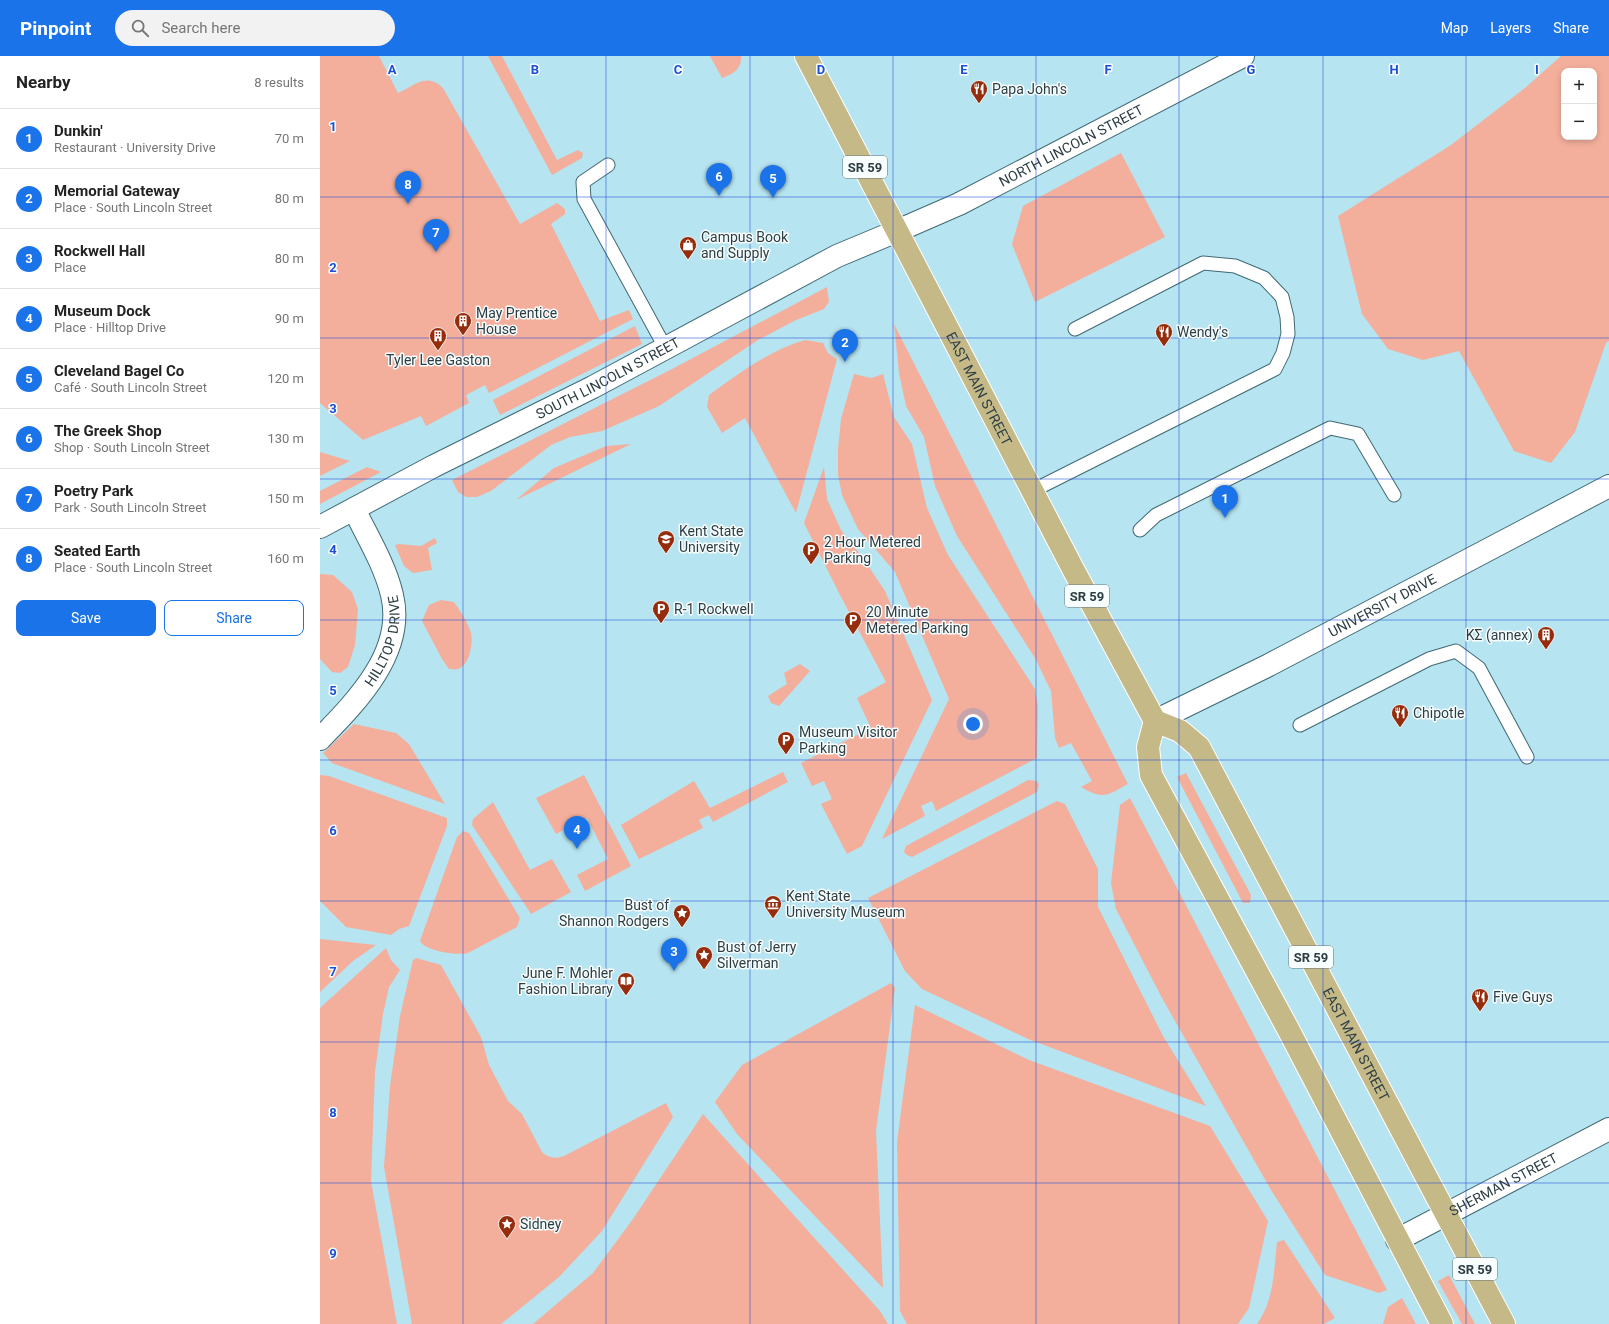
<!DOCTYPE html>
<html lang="en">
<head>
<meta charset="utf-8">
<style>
	body { margin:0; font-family:Roboto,sans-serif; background:#f2f2f2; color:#222 }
	.controls { position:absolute; right:12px; top:12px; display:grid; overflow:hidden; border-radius:8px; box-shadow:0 2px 6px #0003 }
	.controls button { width:36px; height:36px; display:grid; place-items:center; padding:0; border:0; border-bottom:1px solid #e0e0e0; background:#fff; color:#222; font:20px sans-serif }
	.you { position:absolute; left:653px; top:668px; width:14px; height:14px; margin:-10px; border:3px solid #fff; border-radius:50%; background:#1a73e8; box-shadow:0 0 0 6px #1a73e833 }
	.badge { display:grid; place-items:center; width:26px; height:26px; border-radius:50%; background:#1a73e8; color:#fff; font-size:13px; font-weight:700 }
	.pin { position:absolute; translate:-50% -33px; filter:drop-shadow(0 1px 2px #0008) }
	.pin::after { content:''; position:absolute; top:21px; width:14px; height:12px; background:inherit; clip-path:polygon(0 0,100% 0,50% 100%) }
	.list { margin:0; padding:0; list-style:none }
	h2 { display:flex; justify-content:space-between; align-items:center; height:52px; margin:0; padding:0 16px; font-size:17px }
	h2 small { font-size:13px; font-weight:400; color:#767676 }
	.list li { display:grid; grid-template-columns:26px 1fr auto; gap:12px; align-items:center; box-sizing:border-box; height:60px; padding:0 16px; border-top:1px solid #e0e0e0 }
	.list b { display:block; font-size:15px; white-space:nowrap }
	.list p { margin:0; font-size:13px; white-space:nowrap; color:#767676 }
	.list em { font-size:13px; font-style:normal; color:#767676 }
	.actions { display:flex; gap:8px; padding:12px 16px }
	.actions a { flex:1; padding:9px 0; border:1px solid #1a73e8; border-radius:8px; text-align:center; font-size:14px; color:#1a73e8 }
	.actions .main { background:#1a73e8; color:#fff }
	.icon { flex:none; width:22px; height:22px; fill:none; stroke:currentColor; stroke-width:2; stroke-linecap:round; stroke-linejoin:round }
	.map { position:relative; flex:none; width:1289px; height:1268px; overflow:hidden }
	header { display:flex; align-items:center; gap:24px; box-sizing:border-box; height:56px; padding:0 20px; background:#1a73e8; color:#fff }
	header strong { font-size:19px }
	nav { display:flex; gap:22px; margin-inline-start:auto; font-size:14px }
	.search { width:280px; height:36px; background:#f2f2f2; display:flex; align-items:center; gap:10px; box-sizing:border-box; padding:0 14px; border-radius:22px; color:#767676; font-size:15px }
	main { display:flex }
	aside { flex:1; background:#fff }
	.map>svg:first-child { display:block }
	.green { fill:#f3af9c; fill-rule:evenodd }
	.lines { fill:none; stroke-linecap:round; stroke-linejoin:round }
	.lane-casing { stroke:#3f6974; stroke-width:15 }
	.street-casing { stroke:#3f6974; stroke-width:24 }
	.secondary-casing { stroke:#3f6974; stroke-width:24 }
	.primary-casing { stroke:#fff; stroke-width:24 }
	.lane { stroke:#fff; stroke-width:13 }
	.street { stroke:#fff; stroke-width:22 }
	.secondary { stroke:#fff; stroke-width:22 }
	.primary { stroke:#c5b988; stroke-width:22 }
	.grid { fill:none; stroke:#1d4ed8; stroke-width:1; stroke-opacity:0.55 }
	.labels { text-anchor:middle; stroke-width:3; stroke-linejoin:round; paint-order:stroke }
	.shield { fill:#f8fdfe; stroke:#69777b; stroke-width:1 }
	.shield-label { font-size:13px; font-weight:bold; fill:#2c3e43 }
	.poi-label { font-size:14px; fill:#2c3e43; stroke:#f8fdfe; text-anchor:start }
	.street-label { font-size:14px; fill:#2c3e43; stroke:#f8fdfe }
	.grid-label { font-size:13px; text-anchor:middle; font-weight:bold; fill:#1d4ed8; stroke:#f8fdfe; stroke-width:3; stroke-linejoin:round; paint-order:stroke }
</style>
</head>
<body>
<header>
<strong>Pinpoint</strong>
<div class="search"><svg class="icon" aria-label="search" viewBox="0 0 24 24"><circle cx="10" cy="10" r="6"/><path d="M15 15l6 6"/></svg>Search here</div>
<nav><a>Map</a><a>Layers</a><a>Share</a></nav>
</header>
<main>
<aside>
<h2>Nearby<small>8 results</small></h2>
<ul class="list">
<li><span class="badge">1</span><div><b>Dunkin'</b><p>Restaurant · University Drive</p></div><em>70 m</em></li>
<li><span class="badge">2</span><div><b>Memorial Gateway</b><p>Place · South Lincoln Street</p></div><em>80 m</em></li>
<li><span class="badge">3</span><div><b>Rockwell Hall</b><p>Place</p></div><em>80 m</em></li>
<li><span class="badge">4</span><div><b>Museum Dock</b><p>Place · Hilltop Drive</p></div><em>90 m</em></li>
<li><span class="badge">5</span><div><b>Cleveland Bagel Co</b><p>Café · South Lincoln Street</p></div><em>120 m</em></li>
<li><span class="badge">6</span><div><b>The Greek Shop</b><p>Shop · South Lincoln Street</p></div><em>130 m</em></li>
<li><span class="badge">7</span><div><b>Poetry Park</b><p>Park · South Lincoln Street</p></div><em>150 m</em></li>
<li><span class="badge">8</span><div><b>Seated Earth</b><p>Place · South Lincoln Street</p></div><em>160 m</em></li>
</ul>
<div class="actions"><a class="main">Save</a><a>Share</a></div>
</aside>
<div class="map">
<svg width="1289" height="1268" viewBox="0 0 1289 1268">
	<rect width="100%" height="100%" fill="#b6e4f0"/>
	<g class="green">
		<path d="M0 0H59L78 37C95 29 107 16 123 32L200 168 237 147 245 153V158L231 168 280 265 309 254 313 263 169 337 165 329 146 339 149 347 106 370 101 360 43 384 0 347Z"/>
		<path d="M168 0H182L237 104 258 94 263 97 262 102 232 119Z"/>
		<path d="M390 0H421C422 13 413 18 402 22Z"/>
		<path d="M1241 0H1289V285L1286 287 1255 376 1231 407 1194 395 1139 295 1103 304 1068 293 1042 258 1018 160 1131 89 1205 32ZM1244 15H1274V81H1244Z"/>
		<path d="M801 97 845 181 715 246 692 188 703 150Z"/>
		<path d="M507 231 509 246 504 253 474 265 438 284 339 350 282 375 250 381 231 389 171 435 157 441H146L138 436 132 424 352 313Z"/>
		<path d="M574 268 808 728C786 740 784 744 761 731L772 725 751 687 739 692 735 682 731 635 715 602 637 480 615 430 604 381 586 350 579 317Z"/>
		<path d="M315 270 322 288 180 359 173 344Z"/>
		<path d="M485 284 503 287 508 297 517 303 476 457 425 362 402 377 387 351 389 339C420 317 448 295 485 284Z"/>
		<path d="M534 318 551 322 563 318 574 361 592 388 607 452 628 499 715 633 718 651 717 702 616 755 612 745 601 750 605 760 562 783 629 643 575 516 538 473 522 439 518 419V393L521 363Z"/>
		<path d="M311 388 196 444 234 412 286 390Z"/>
		<path d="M0 396 30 405 0 420Z"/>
		<path d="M47 411 61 416 0 448V435Z"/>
		<path d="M504 411 507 443 521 474 545 505 565 535 612 644 542 790 527 798 501 748 512 743 504 725 492 730 481 707 551 672 537 642 566 626 520 539 484 467Z"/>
		<path d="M115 482 117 487 108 492 112 514 93 517 84 510 75 489 79 488 101 490Z"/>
		<path d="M0 518 13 519 32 536 38 553 35 589 28 611 20 617 12 616 0 603Z"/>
		<path d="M121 544 134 546C140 555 148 566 151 577 153 587 150 609 138 613 135 614 131 613 129 613L122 603 102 565 109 549Z"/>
		<path d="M480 608 490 615 459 650 451 647 448 640 467 628 464 617Z"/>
		<path d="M34 668 76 677 89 688 125 748 12 707 3 697Z"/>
		<path d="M463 716 468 726 393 766 389 759 379 764 383 772 319 803 301 769 374 725 390 752Z"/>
		<path d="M866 717 931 839 930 847H923L857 721Z"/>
		<path d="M0 719 9 720 127 762V770L89 870 79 873 71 879 26 871 0 845Z"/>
		<path d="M264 719 311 810 265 835 257 819 288 803 267 762 236 778 216 742Z"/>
		<path d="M708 724 717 725 719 729 717 736 592 801 587 799 584 796 586 790Z"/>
		<path d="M810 742 1067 1234 1059 1237 1005 1219 951 1134 842 942 796 853 791 827 800 749Z"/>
		<path d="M737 745 745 748 778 813V851L843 980 886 1050 708 983 602 933 585 915 548 842Z"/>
		<path d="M173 746 210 814 232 803 251 836 211 858 152 769 153 763Z"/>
		<path d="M143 775 149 777 200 862 197 871 148 897C138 900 105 895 100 885L137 781Z"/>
		<path d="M0 883 56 889 33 905 0 936Z"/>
		<path d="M66 892 71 904 80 914 69 931 63 958 55 1016 51 1125 77 1268H0V952Z"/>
		<path d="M96 902 121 909 161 981 169 1009 188 1045 202 1058 222 1096C228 1102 235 1103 244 1100L346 1047 353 1061 282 1175 239 1221 191 1260 181 1268H92L64 1111 70 1030 80 960 93 904Z"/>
		<path d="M571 927 575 932 556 1075 563 1232 417 1078 395 1046 422 1009Z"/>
		<path d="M595 949 709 1004 890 1070 948 1165 929 1252 918 1268H587L580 1255 577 1086Z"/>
		<path d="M383 1058 560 1255 568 1268H213L273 1217 313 1163Z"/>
		<path d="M964 1184 1015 1262 1004 1268H937C954 1245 954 1214 957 1186Z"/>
		<path d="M1129 1219 1155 1268H1142L1118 1225Z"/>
		<path d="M1082 1242 1096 1268H1063L1068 1251Z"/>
	</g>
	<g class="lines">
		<defs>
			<g id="lane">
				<path d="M288 109 263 126 264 143 346 293"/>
				<path d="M712 435 955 313 963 297 968 278 967 261 962 241 944 222 915 210 883 207 755 273"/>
				<path d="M820 474 836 459 1010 372 1038 378 1074 439"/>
				<path d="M980 669 1109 603 1136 595 1159 612 1207 701"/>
			</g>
			<g id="street">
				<path id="s1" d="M577 175 639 148 923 0"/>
				<path id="s2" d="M835 665 949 609 1289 430"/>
				<path id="s3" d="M0 683C36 646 86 596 72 539 65 509 47 480 34 453"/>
				<path id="s4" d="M1077 1184 1289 1073"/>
			</g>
			<g id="secondary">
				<path id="s5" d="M0 471 114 410 273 331 517 200 577 175"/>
			</g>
			<g id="primary">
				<path id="s6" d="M486 0 753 513 835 665 860 675 879 691 1184 1268"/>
				<path d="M835 665 828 691 831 719 968 973 1122 1268"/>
			</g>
		</defs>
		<use href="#lane" class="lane-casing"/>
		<use href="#street" class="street-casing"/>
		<use href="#secondary" class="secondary-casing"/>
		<use href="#primary" class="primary-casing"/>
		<use href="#lane" class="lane"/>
		<use href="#street" class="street"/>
		<use href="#secondary" class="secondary"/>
		<use href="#primary" class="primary"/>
	</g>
	<path class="grid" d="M143 0V1268M286 0V1268M430 0V1268M573 0V1268M716 0V1268M859 0V1268M1003 0V1268M1146 0V1268M0 141H1289M0 282H1289M0 423H1289M0 564H1289M0 704H1289M0 845H1289M0 986H1289M0 1127H1289"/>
	<defs>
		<symbol id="restaurant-pin" viewBox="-11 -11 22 30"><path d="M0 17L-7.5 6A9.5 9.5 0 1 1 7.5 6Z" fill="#952d0d" stroke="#f8fdfe"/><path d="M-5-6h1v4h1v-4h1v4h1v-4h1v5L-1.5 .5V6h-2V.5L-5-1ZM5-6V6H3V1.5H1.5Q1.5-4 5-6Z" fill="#fff"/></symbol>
		<symbol id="shop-pin" viewBox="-11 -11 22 30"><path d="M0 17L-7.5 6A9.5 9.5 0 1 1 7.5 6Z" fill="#952d0d" stroke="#f8fdfe"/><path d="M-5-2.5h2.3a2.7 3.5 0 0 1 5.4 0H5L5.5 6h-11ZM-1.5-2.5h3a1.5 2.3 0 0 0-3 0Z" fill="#fff"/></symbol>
		<symbol id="building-pin" viewBox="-11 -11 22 30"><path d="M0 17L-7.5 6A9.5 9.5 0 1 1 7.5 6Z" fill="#952d0d" stroke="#f8fdfe"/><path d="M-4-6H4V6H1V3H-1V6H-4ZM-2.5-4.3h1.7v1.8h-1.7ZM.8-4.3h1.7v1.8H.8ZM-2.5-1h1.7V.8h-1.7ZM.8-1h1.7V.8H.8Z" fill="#fff"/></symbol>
		<symbol id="university-pin" viewBox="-11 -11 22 30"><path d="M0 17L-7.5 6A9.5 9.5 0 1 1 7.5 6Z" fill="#952d0d" stroke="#f8fdfe"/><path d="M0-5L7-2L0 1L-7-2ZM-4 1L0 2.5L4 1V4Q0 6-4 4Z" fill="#fff"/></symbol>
		<symbol id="parking-pin" viewBox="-11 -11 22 30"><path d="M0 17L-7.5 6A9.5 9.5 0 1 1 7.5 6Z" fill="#952d0d" stroke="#f8fdfe"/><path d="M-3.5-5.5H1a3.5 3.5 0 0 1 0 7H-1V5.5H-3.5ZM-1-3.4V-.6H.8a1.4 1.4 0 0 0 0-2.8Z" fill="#fff"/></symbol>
		<symbol id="museum-pin" viewBox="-11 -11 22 30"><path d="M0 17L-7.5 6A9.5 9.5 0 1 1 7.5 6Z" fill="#952d0d" stroke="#f8fdfe"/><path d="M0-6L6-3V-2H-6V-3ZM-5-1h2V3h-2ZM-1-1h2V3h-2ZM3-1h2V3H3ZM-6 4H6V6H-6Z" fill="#fff"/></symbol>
		<symbol id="sight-pin" viewBox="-11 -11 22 30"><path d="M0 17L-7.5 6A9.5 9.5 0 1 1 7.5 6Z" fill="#952d0d" stroke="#f8fdfe"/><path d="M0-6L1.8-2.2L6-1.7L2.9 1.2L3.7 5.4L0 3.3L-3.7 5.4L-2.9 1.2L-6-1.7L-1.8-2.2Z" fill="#fff"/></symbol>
		<symbol id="library-pin" viewBox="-11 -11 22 30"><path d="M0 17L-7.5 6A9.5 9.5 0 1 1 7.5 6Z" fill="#952d0d" stroke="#f8fdfe"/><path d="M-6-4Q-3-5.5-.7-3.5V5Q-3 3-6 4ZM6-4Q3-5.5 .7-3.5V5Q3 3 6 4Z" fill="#fff"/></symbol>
	</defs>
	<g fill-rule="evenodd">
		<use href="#restaurant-pin" x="649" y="23" width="20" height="27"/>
		<use href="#shop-pin" x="358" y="179" width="20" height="27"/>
		<use href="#building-pin" x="133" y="255" width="20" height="27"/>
		<use href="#restaurant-pin" x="834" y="266" width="20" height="27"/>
		<use href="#building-pin" x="108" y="270" width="20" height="27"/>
		<use href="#university-pin" x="336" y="473" width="20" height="27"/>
		<use href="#parking-pin" x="481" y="484" width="20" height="27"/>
		<use href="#parking-pin" x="331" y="543" width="20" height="27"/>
		<use href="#parking-pin" x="523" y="554" width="20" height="27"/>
		<use href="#building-pin" x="1216" y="569" width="20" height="27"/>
		<use href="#restaurant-pin" x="1070" y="647" width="20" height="27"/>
		<use href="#parking-pin" x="456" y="674" width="20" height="27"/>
		<use href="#museum-pin" x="443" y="838" width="20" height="27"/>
		<use href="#sight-pin" x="352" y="847" width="20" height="27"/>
		<use href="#sight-pin" x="374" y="889" width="20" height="27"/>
		<use href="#library-pin" x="296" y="915" width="20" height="27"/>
		<use href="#restaurant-pin" x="1150" y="931" width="20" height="27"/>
		<use href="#sight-pin" x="177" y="1158" width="20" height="27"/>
	</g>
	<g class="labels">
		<g class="shield">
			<rect x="523" y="100" width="44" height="22" rx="3"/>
			<rect x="745" y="529" width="44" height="22" rx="3"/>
			<rect x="969" y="890" width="44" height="22" rx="3"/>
			<rect x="1133" y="1202" width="44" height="22" rx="3"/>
		</g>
		<g class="shield-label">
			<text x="545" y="116">SR 59</text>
			<text x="767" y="545">SR 59</text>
			<text x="991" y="906">SR 59</text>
			<text x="1155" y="1218">SR 59</text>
		</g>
		<g class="poi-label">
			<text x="672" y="38">Papa John's</text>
			<text x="381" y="186">Campus Book<tspan x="381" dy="16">and Supply</tspan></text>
			<text x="156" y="262">May Prentice<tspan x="156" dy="16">House</tspan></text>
			<text x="857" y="281">Wendy's</text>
			<text x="118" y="309" text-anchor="middle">Tyler Lee Gaston</text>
			<text x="359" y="480">Kent State<tspan x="359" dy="16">University</tspan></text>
			<text x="504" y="491">2 Hour Metered<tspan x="504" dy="16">Parking</tspan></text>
			<text x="354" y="558">R-1 Rockwell</text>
			<text x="546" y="561">20 Minute<tspan x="546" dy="16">Metered Parking</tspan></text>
			<text x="1213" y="584" text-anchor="end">ΚΣ (annex)</text>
			<text x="1093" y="662">Chipotle</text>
			<text x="479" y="681">Museum Visitor<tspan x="479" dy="16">Parking</tspan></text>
			<text x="466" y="845">Kent State<tspan x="466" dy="16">University Museum</tspan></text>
			<text x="349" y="854" text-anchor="end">Bust of<tspan x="349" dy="16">Shannon Rodgers</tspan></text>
			<text x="397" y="896">Bust of Jerry<tspan x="397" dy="16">Silverman</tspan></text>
			<text x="293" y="922" text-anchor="end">June F. Mohler<tspan x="293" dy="16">Fashion Library</tspan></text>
			<text x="1173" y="946">Five Guys</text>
			<text x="200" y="1173">Sidney</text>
		</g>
		<g class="street-label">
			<text dy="5" stroke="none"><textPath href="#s1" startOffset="194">NORTH LINCOLN STREET</textPath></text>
			<text dy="5" stroke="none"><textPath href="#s5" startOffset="324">SOUTH LINCOLN STREET</textPath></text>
			<text dy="5" stroke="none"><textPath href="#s6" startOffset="375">EAST MAIN STREET</textPath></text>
			<text dy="5" stroke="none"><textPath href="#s2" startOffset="255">UNIVERSITY DRIVE</textPath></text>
			<text dy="5" stroke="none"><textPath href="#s3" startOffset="120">HILLTOP DRIVE</textPath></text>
			<text dy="5" stroke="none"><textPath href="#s6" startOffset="1139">EAST MAIN STREET</textPath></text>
			<text dy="5" stroke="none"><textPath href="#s4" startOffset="120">SHERMAN STREET</textPath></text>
		</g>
	</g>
	<g class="grid-label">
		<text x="72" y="18">A</text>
		<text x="215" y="18">B</text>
		<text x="358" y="18">C</text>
		<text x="501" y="18">D</text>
		<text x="644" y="18">E</text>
		<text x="788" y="18">F</text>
		<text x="931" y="18">G</text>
		<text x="1074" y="18">H</text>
		<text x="1217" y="18">I</text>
		<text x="13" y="75">1</text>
		<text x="13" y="216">2</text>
		<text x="13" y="357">3</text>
		<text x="13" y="498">4</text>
		<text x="13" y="639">5</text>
		<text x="13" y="779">6</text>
		<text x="13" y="920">7</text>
		<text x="13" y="1061">8</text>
		<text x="13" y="1202">9</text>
	</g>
</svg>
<div class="controls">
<button>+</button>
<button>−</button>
</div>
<div class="you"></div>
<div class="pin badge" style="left:905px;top:462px">1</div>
<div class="pin badge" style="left:525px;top:306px">2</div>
<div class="pin badge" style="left:354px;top:915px">3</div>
<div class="pin badge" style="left:257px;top:793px">4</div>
<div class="pin badge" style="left:453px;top:142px">5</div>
<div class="pin badge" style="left:399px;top:140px">6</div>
<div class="pin badge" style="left:116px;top:196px">7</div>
<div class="pin badge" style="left:88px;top:148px">8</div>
</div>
</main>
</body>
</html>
